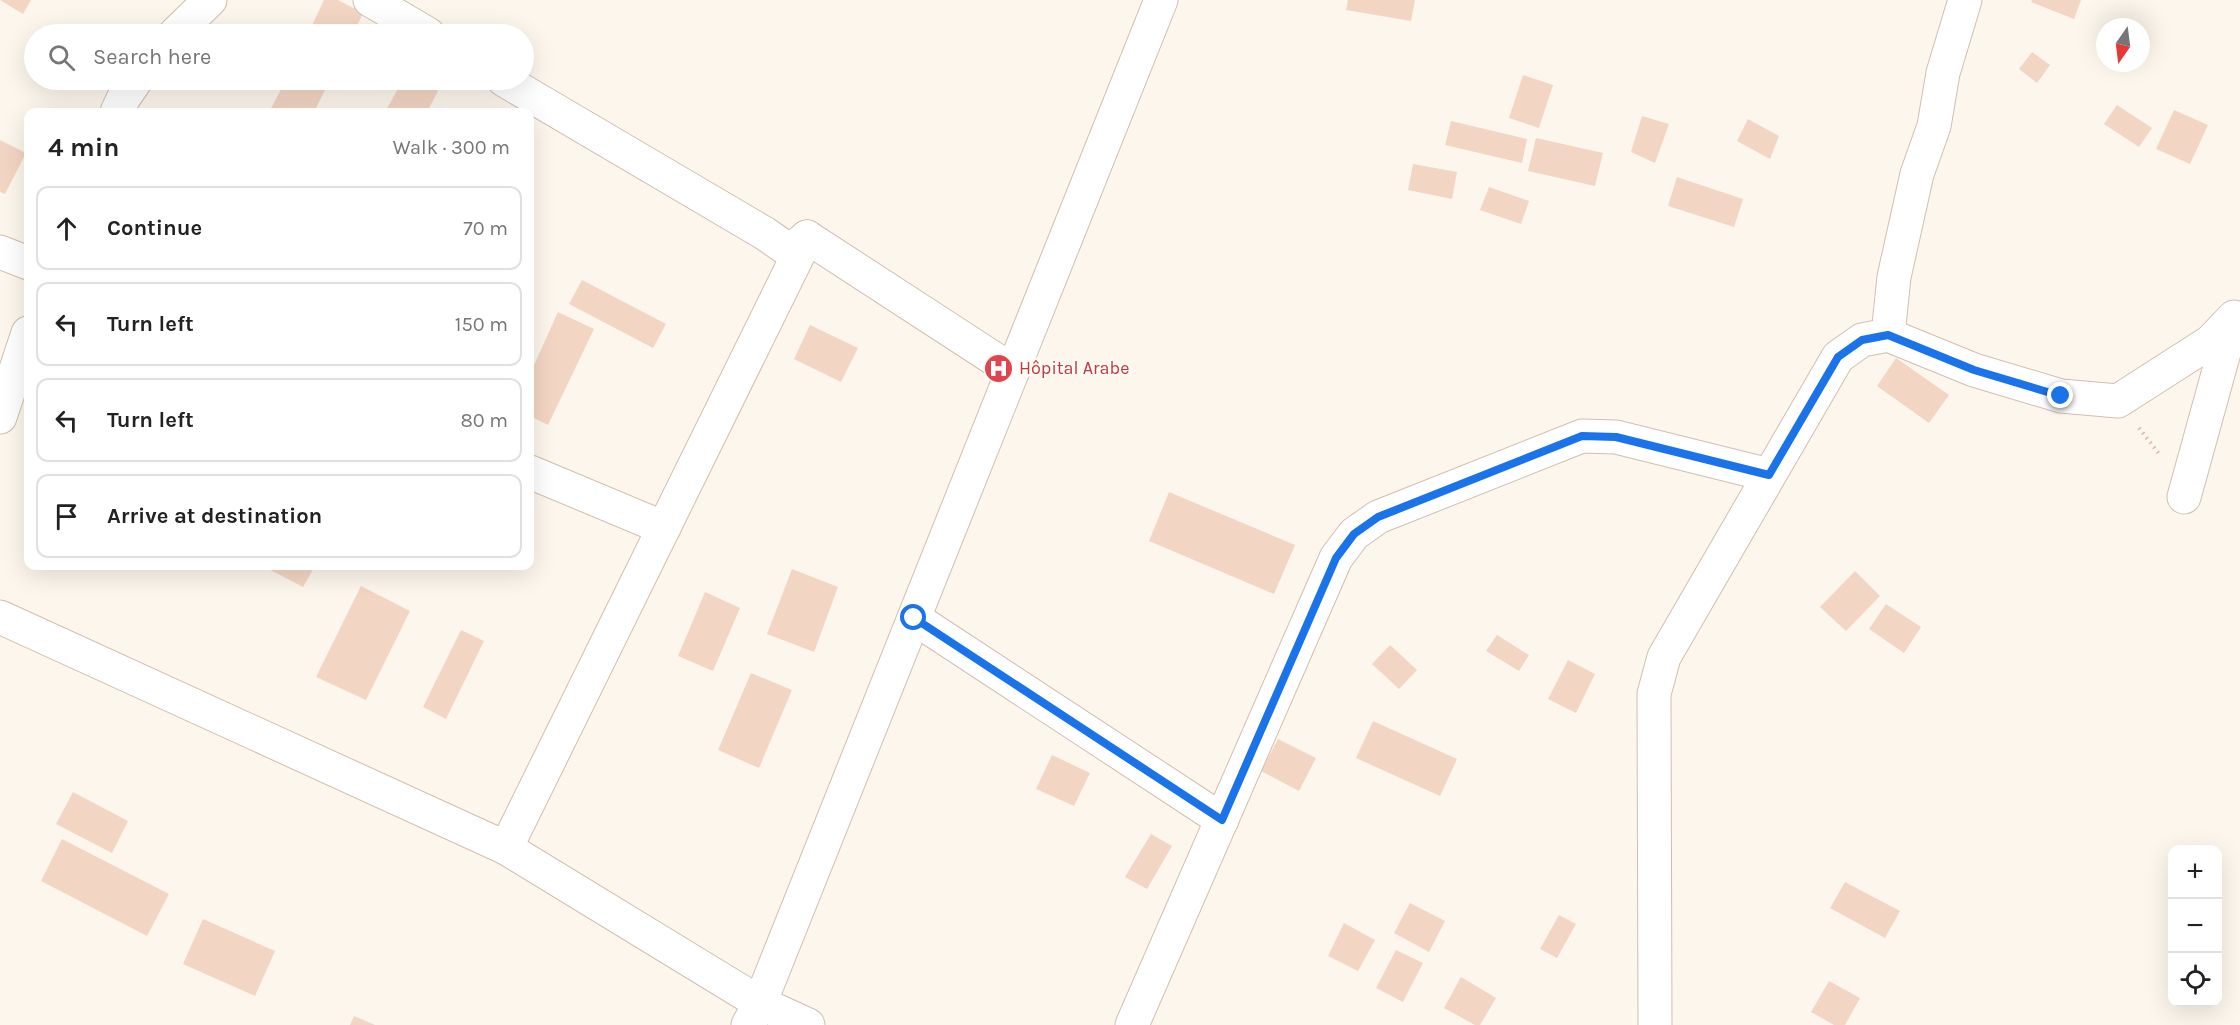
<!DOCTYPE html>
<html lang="en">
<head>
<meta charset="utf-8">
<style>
	body { margin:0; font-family:Karla,sans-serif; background:#f6f6f6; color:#222 }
	.controls { position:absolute; right:18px; bottom:18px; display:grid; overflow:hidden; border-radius:12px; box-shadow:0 6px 24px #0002 }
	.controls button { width:54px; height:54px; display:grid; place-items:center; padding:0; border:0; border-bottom:2px solid #e0e0e0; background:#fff; color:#222; font:30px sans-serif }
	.compass { position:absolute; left:2096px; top:18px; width:54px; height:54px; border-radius:50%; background:#fff; box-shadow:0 6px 24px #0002; rotate:194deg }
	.stop { position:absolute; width:18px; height:18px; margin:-14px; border:4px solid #1a73e8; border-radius:50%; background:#fff }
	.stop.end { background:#1a73e8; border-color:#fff; box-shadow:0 2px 6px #0008 }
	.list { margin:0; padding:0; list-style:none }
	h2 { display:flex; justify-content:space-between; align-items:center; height:78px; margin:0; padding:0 24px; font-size:26px }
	h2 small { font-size:20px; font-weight:400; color:#767676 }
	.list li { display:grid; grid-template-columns:39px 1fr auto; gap:18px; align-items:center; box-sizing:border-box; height:84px; margin:0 12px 12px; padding:0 12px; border:2px solid #e0e0e0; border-radius:12px }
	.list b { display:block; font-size:22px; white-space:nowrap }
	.list em { font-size:20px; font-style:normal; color:#767676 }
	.icon { flex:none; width:33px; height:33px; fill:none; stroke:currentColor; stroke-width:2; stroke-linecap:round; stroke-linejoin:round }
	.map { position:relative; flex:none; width:2240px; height:1025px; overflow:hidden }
	.search { position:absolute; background:#fff; box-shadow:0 6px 24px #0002; left:24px; top:24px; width:510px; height:66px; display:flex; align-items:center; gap:15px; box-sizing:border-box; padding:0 21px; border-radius:33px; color:#767676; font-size:22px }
	.panel { position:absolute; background:#fff; box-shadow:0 6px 24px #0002; left:24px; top:108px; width:510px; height:462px; border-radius:12px }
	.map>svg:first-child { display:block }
	.building { fill:#f3d5c3 }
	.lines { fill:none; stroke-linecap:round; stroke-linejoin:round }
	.minor-casing { stroke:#d1beb0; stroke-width:35 }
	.path { stroke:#d9b8a5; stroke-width:4; stroke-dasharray:1.5 4.5; stroke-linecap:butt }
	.minor { stroke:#fff; stroke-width:33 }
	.route { stroke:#1a73e8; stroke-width:8 }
	.labels { text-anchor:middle; stroke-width:5; stroke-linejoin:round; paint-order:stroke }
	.health-label { font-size:18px; fill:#be3a42; stroke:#fffaf3; text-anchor:start }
</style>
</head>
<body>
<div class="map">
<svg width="2240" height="1025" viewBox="0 0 2240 1025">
	<rect width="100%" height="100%" fill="#fdf6ec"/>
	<g class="building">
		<path d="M0 0H31L23 14Z"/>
		<path d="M324 0H338L363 13 353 34H308Z"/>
		<path d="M1348 0H1415L1411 21 1346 10Z"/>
		<path d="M2032 0H2081L2074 19 2031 2Z"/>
		<path d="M2032 52 2050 65 2037 83 2019 69Z"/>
		<path d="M1523 75 1553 85 1539 128 1509 118Z"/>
		<path d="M286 80H330L314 112H269Z"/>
		<path d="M403 80H416L438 91 427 112H385Z"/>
		<path d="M2117 105 2152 128 2139 147 2104 124Z"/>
		<path d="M2174 110 2208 125 2190 164 2156 149Z"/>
		<path d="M1642 116 1669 124 1655 163 1631 152Z"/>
		<path d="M1748 119 1779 136 1770 159 1737 141Z"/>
		<path d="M1451 121 1527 139 1522 163 1445 145Z"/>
		<path d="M1536 138 1603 153 1595 186 1528 171Z"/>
		<path d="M0 140 26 153 5 194 0 192Z"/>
		<path d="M1413 164 1457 172 1452 199 1408 190Z"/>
		<path d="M1677 177 1743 199 1734 227 1668 206Z"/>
		<path d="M1489 187 1529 201 1521 224 1480 210Z"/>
		<path d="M582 280 666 324 653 348 569 304Z"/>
		<path d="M558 312 594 329 548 425 530 416V374Z"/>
		<path d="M810 325 858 348 841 382 794 359Z"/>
		<path d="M1896 358 1949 395 1929 423 1877 386Z"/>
		<path d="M1169 492 1295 545 1274 594 1149 541Z"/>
		<path d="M263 566H315L303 587Z"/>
		<path d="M792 569 838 587 814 652 767 634Z"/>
		<path d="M1855 571 1880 596 1846 631 1820 607Z"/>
		<path d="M361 586 410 611 366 700 316 677Z"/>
		<path d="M705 592 740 608 713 671 678 656Z"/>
		<path d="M1886 604 1921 627 1904 653 1869 629Z"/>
		<path d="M461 630 484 641 446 719 423 707Z"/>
		<path d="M1497 635 1529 655 1519 671 1486 651Z"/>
		<path d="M1390 645 1417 670 1399 689 1372 664Z"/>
		<path d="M1568 660 1595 674 1576 713 1548 699Z"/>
		<path d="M751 673 792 690 759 768 718 750Z"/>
		<path d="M1373 721 1457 759 1440 796 1356 758Z"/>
		<path d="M1278 739 1316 758 1299 791 1261 771Z"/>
		<path d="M1052 755 1090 773 1074 806 1036 789Z"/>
		<path d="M73 792 128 821 112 853 56 824Z"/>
		<path d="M1151 834 1172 846 1147 889 1125 877Z"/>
		<path d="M62 839 169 894 147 936 41 881Z"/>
		<path d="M1845 882 1900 911 1885 938 1830 908Z"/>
		<path d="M1410 903 1445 921 1429 952 1394 933Z"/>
		<path d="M1559 915 1576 924 1557 958 1540 949Z"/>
		<path d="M203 919 275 951 255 996 183 964Z"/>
		<path d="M1344 923 1375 940 1358 971 1328 956Z"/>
		<path d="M1396 950 1423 963 1403 1002 1376 988Z"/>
		<path d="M1461 977 1496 998 1480 1025H1475L1444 1008Z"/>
		<path d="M1829 981 1860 998 1845 1025H1834L1811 1012Z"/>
		<path d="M354 1016 375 1025H350Z"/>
	</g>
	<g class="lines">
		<defs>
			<g id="minor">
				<path d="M370 0 428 34"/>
				<path d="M175 34 210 0"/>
				<path d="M504 80 764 233 790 251 807 237"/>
				<path d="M117 112 123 99 136 80"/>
				<path d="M807 237 1013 371"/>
				<path d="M0 252 28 263"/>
				<path d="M1888 335 1894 277 1917 174 1934 126 1943 73 1965 0"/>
				<path d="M0 417 28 333"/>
				<path d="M530 472 664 528"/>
				<path d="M2184 497 2233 320"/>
				<path d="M0 617 506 848 760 1003 808 1025"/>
				<path d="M914 618 1222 820"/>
				<path d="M506 848 807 237"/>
				<path d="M748 1025 760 1003 1161 0"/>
				<path d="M1132 1025 1336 558 1354 534 1378 517 1582 436 1616 437 1769 475"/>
				<path d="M1655 1025 1654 694 1664 657 1838 357 1862 340 1888 335 1974 370 2061 396 2118 401 2210 342 2234 317"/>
			</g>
		</defs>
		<use href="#minor" class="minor-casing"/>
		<path class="path" d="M2139 428 2160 455"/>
		<use href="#minor" class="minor"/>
	</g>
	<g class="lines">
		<path class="route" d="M914 618 1222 820 1336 558 1354 534 1378 517 1582 436 1616 437 1769 475 1838 357 1862 340 1888 335 1974 370 2061 396"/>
	</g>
	<defs>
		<symbol id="hospital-disc" viewBox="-11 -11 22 22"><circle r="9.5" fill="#e0444e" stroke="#fffaf3"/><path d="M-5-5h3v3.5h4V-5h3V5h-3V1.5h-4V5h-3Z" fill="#fff"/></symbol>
	</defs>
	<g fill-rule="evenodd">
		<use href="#hospital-disc" x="982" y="352" width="33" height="33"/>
	</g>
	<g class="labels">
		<g class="health-label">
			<text x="1019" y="374">Hôpital Arabe</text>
		</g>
	</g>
</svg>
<div class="controls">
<button>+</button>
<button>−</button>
<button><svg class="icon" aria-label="locate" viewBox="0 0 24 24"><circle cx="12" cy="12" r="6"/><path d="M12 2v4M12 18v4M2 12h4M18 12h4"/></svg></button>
</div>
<svg class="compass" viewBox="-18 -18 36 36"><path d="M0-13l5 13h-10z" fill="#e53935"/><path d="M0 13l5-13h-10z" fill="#767676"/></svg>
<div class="stop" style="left:914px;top:618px"></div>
<div class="stop end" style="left:2061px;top:396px"></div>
<div class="search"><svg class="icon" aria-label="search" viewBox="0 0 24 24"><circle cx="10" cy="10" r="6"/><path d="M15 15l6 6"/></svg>Search here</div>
<section class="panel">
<h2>4 min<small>Walk · 300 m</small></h2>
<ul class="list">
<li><svg class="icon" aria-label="ahead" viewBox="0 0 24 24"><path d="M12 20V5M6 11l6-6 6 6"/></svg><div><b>Continue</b></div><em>70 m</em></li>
<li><svg class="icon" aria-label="left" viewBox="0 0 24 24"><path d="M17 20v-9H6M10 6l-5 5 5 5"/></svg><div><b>Turn left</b></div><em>150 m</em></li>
<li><svg class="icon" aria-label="left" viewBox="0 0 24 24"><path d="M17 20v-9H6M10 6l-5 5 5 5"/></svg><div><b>Turn left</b></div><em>80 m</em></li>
<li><svg class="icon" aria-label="arrive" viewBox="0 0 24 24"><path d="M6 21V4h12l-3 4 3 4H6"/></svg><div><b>Arrive at destination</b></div></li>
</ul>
</section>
</div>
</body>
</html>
